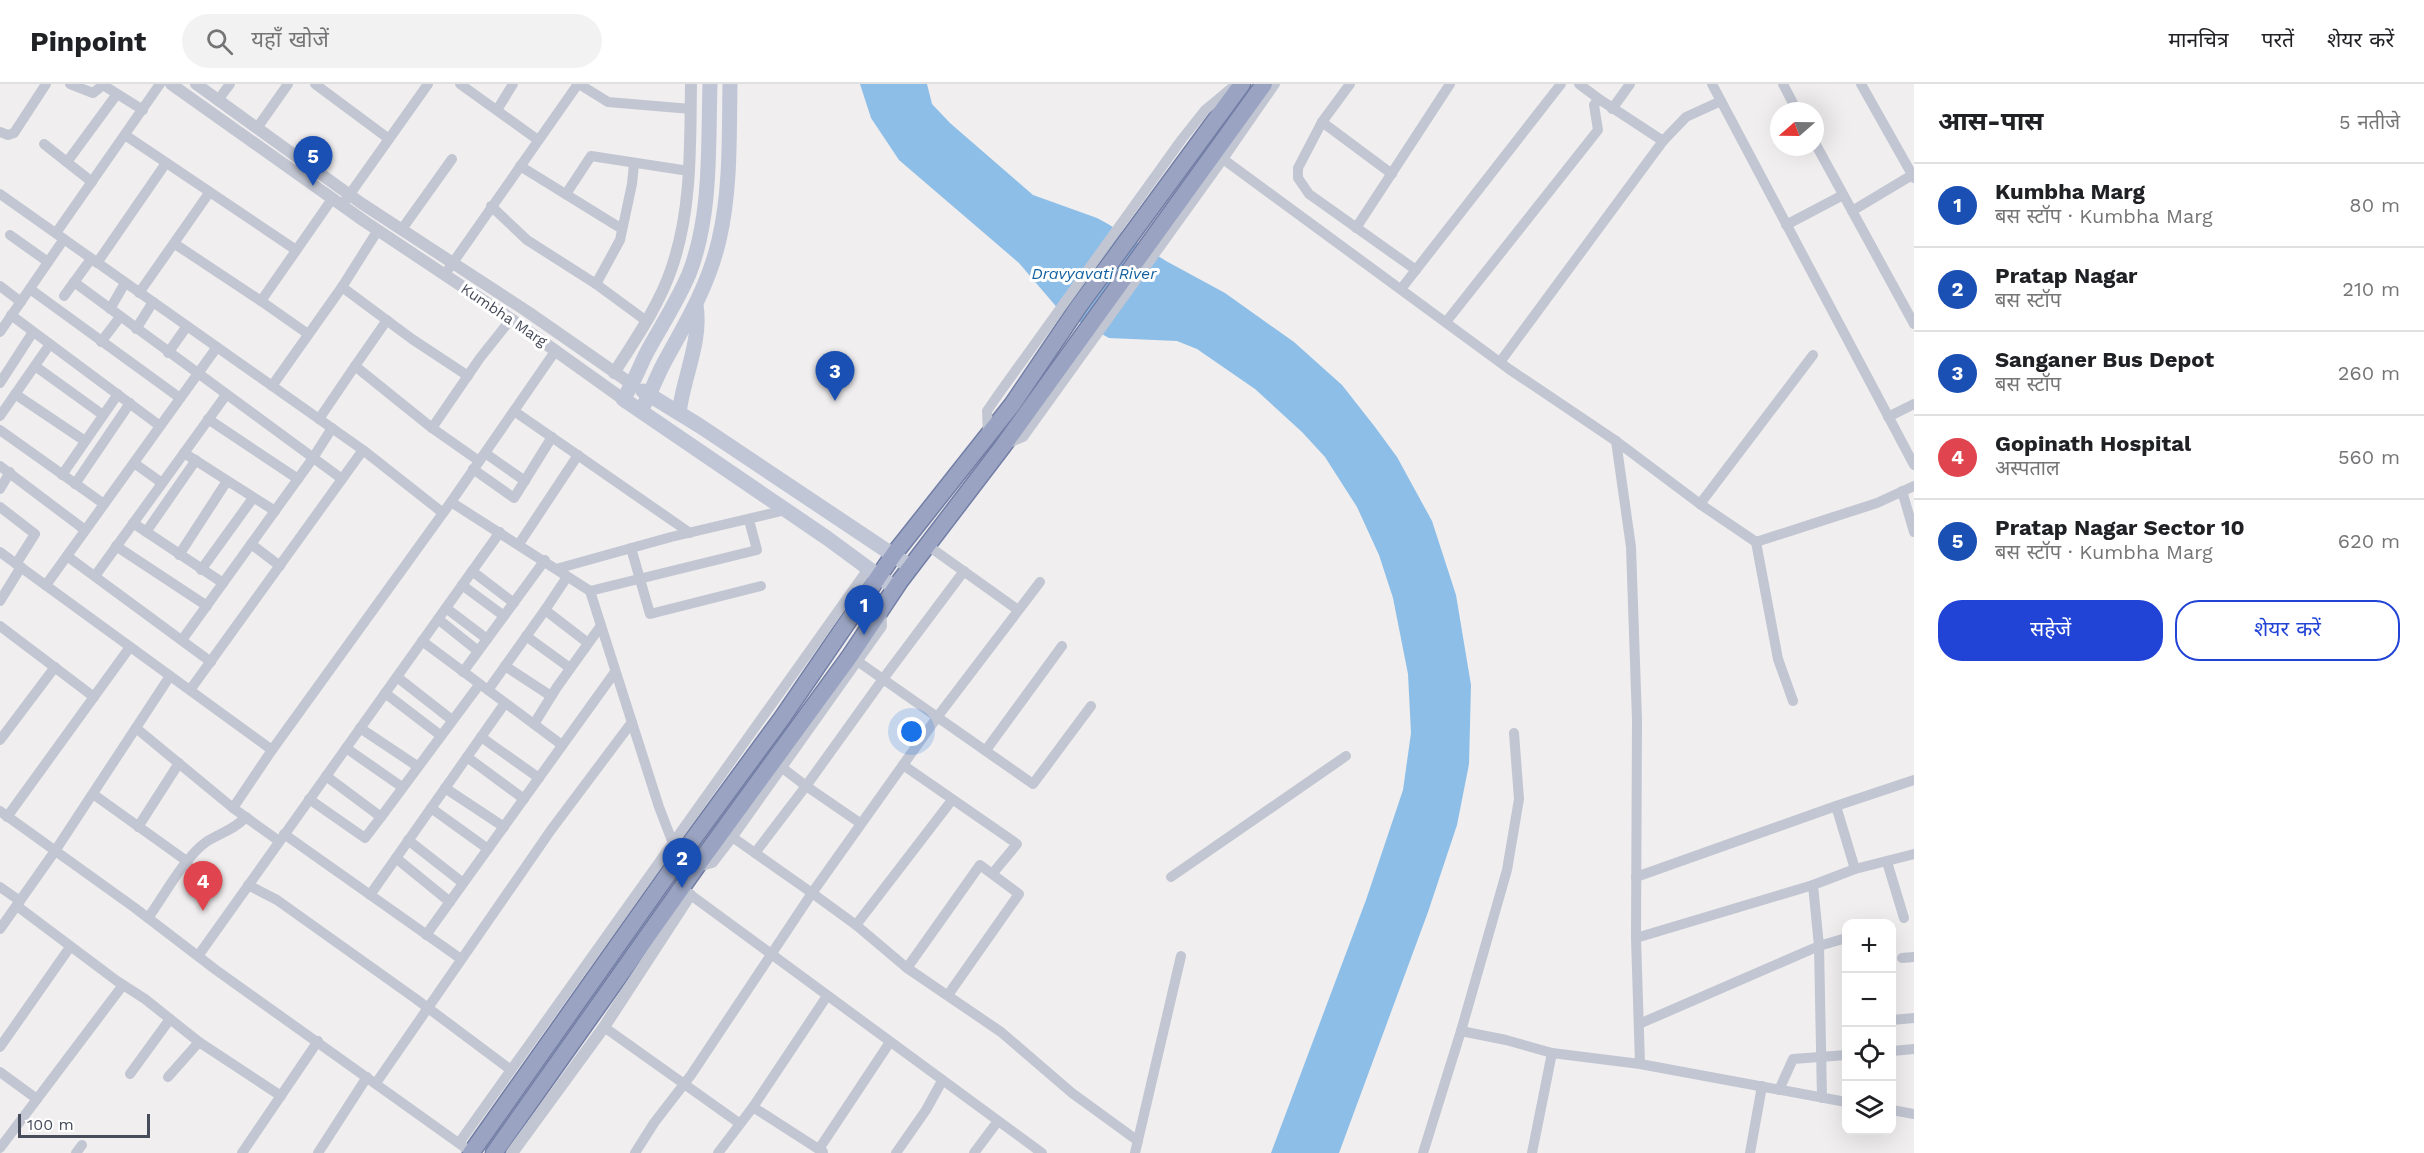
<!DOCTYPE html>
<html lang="hi">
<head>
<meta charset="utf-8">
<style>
	body { margin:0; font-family:"Work Sans","Noto Sans Devanagari",sans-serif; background:#f2f2f2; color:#202124 }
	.controls { position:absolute; right:18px; bottom:18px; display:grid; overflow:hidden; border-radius:12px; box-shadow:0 6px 24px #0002 }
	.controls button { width:54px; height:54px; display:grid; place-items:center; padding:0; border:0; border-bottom:2px solid #e0e0e0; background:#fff; color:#202124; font:30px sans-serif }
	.compass { position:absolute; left:1770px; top:18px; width:54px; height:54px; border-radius:50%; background:#fff; box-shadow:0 6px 24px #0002; rotate:250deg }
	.scale { position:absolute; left:18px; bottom:15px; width:132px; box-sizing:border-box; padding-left:6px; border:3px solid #474c5a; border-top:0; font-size:16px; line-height:21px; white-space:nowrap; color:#474c5a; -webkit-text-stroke:4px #fff; paint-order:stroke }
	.you { position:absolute; left:912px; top:648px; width:21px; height:21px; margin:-15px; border:4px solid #fff; border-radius:50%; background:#1a73e8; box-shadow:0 0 0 9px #1a73e833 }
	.badge { display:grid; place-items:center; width:39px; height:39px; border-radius:50%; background:#2143d6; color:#fff; font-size:20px; font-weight:700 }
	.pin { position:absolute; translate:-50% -50px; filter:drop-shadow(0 2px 3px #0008) }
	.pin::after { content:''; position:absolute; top:32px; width:21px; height:18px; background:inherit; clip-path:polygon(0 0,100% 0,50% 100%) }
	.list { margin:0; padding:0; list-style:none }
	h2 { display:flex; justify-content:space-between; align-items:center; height:78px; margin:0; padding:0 24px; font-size:26px }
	h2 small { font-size:20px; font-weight:400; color:#757577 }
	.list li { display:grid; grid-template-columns:39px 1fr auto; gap:18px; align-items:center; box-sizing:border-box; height:84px; padding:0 24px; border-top:2px solid #e0e0e0 }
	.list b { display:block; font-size:22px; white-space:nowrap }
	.list p { margin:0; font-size:20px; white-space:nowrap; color:#757577 }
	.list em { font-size:20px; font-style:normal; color:#757577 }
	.actions { display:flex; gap:12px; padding:18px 24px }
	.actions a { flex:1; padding:14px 0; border:2px solid #2143d6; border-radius:24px; text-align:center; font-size:21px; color:#2143d6 }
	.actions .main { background:#2143d6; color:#fff }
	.icon { flex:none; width:33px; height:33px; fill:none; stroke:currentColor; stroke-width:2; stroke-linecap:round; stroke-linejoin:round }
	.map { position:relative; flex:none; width:1914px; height:1069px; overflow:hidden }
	header { display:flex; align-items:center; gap:36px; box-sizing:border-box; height:84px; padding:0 30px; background:#fff; border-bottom:2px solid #e0e0e0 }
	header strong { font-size:28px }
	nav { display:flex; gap:33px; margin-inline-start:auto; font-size:21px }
	.search { width:420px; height:54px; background:#f2f2f2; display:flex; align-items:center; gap:15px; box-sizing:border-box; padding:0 21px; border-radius:33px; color:#757577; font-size:22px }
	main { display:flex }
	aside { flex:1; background:#fff }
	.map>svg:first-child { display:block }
	.water { fill:#8dbee7 }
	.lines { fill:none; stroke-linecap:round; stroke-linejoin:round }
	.trunk-casing { stroke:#737ea6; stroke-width:19 }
	.minor { stroke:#c2c6d2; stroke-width:10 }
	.tertiary { stroke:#c2c6d2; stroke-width:12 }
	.secondary { stroke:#c1c6d6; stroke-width:15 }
	.trunk { stroke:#9aa4c2; stroke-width:16 }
	.labels { text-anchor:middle; stroke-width:6; stroke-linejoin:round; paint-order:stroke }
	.street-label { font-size:15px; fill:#474c5a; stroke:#fff }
	.water-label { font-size:16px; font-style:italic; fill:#1360a1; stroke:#fff }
</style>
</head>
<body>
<header>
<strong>Pinpoint</strong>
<div class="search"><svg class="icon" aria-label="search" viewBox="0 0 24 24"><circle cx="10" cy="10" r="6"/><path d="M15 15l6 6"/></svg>यहाँ खोजें</div>
<nav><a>मानचित्र</a><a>परतें</a><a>शेयर करें</a></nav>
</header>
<main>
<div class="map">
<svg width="1914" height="1069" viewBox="0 0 1914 1069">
	<rect width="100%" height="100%" fill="#f0eeee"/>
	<path class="water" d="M860 0H927L932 20 950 39 1033 111 1097 134 1108 140 1166 177 1225 209 1294 258 1342 301 1375 343 1397 373 1432 437 1456 511 1471 601 1469 680 1457 741 1428 828 1339 1069H1271L1366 816 1403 706 1411 649 1408 590 1393 514 1379 471 1357 423 1325 373 1302 348 1255 305 1197 265 1177 257 1109 254 1060 227 1019 179 899 76 871 34Z"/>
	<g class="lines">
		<defs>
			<g id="trunk">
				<path d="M471 1069 683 769 782 634 894 470 1012 321 1079 222 1242 0"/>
				<path d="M494 1069 697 782 850 572 900 497 1003 362 1264 0"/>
			</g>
		</defs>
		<use href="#trunk" class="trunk-casing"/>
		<g class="minor">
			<path d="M70 0 93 9 103 1 143 26"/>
			<path d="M315 0 389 55"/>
			<path d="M460 0 538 56"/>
			<path d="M579 0 608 18 691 25"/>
			<path d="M1579 0 1599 15"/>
			<path d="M1712 0 1914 381"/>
			<path d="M1783 0 1797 27"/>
			<path d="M1861 0 1914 94"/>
			<path d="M218 16 230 0"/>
			<path d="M1612 25 1630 0"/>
			<path d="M497 26 513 0"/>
			<path d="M1252 33 1275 0"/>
			<path d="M1322 38 1350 0"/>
			<path d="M257 44 288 0"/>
			<path d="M0 48 8 51 14 49 46 0"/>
			<path d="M125 51 296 166"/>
			<path d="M1815 59 1914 240"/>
			<path d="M44 60 92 98"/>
			<path d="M1223 75 1509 285 1616 357 1700 420 1756 458 1778 575 1793 617"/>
			<path d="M67 78 117 10"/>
			<path d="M520 82 622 145"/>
			<path d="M1392 90 1322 38 1298 84V94L1309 110 1416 186"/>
			<path d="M0 110 363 366 443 429"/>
			<path d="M566 110 591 72 689 87"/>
			<path d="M345 117 428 0"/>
			<path d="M491 122 527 156 596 200 645 236"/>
			<path d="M1852 127 1912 91"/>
			<path d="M1786 141 1843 111"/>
			<path d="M1356 144 1450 0"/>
			<path d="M402 145 452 75"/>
			<path d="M378 146 342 203 412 255 468 292"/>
			<path d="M56 149 160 0"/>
			<path d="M10 151 48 178"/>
			<path d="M175 160 261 217"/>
			<path d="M97 179 166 79"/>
			<path d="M445 190 578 0"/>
			<path d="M74 198 342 395"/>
			<path d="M596 200 620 156 632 100 634 80"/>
			<path d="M0 202 21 218"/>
			<path d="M30 205 180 314"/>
			<path d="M1401 205 1561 0"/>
			<path d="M139 209 209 109"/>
			<path d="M64 212 91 175"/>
			<path d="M110 225 125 199"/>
			<path d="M11 231 160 342"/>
			<path d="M1446 238 1598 46 1594 21 1599 15 1663 57"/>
			<path d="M136 245 153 218"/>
			<path d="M0 248 64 155"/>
			<path d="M308 250 261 217 332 115"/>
			<path d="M101 258 120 233"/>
			<path d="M168 269 187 242"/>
			<path d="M1500 278 1663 57 1686 33 1721 17"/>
			<path d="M35 282 103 331"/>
			<path d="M355 282 387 236"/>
			<path d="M0 299 33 248"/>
			<path d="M272 302 342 203"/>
			<path d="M15 310 85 357"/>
			<path d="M514 327 690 449"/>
			<path d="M0 332 50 260"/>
			<path d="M1888 333 1914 320"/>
			<path d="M208 335 298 395"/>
			<path d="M319 335 355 282 432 344 480 274 511 235"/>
			<path d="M432 344 479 377"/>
			<path d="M0 346 104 420"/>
			<path d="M988 351 987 327 998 311 1182 55 1205 26 1234 2"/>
			<path d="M1006 360 1023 353 1223 75 1252 33 1245 25"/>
			<path d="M184 369 275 427"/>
			<path d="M485 369 525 397"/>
			<path d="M134 379 162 399"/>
			<path d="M0 382 85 446"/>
			<path d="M473 385 514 414 552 353"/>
			<path d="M62 391 118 310"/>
			<path d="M75 400 130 319"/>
			<path d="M0 405 10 388"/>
			<path d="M1902 407 1914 448"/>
			<path d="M451 418 590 507 659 723 674 762"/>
			<path d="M1700 420 1813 271"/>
			<path d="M0 423 35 450 16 480"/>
			<path d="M133 439 223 499"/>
			<path d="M146 448 196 376"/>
			<path d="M1756 458 1877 419 1914 402"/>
			<path d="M251 460 280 482"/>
			<path d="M519 460 578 371"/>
			<path d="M927 461 1018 526"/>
			<path d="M116 462 207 522"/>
			<path d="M631 464 650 530 761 502"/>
			<path d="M0 468 272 666"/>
			<path d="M179 471 227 397"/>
			<path d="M67 472 211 578"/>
			<path d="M556 485 671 453 786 426"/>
			<path d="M201 486 253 414"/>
			<path d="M472 487 514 519"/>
			<path d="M95 492 226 311"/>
			<path d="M46 501 217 263"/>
			<path d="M462 501 504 532"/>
			<path d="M590 507 757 466 749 436"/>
			<path d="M0 517 21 483"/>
			<path d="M446 524 487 555"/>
			<path d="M545 526 567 493"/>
			<path d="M438 535 478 567"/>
			<path d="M0 542 94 613"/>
			<path d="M526 552 570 584"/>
			<path d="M182 556 313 374 332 344"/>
			<path d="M422 557 562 661"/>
			<path d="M850 572 1033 700 1091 622"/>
			<path d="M505 582 551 612"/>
			<path d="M463 588 545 476"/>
			<path d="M397 593 452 636"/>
			<path d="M190 606 363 366"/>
			<path d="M488 606 545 526 588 559"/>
			<path d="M385 609 440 651"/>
			<path d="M534 640 557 603 600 543"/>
			<path d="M136 644 233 724 279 757"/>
			<path d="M360 644 417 682"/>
			<path d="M481 653 539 694"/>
			<path d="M0 656 55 583"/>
			<path d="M346 664 402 703"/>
			<path d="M986 666 1062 562"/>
			<path d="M467 673 524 715"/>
			<path d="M903 681 812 809 856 841 907 884 1001 948 1072 1009 1138 1057"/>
			<path d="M326 692 381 733 479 601"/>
			<path d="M445 704 504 743"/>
			<path d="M93 710 188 778"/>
			<path d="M309 715 365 754 381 733"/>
			<path d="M1836 722 1855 785"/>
			<path d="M233 724 272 666 451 418 556 266"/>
			<path d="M431 724 488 765"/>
			<path d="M0 727 135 824 216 886 464 1063"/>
			<path d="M7 733 130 563"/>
			<path d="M860 739 806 702 883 595 964 487"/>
			<path d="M138 743 179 679"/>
			<path d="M725 748 755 769"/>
			<path d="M284 750 461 875"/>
			<path d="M408 756 463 799"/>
			<path d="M396 774 450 818"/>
			<path d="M1887 778 1904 834"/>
			<path d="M993 789 1017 760 903 681 938 632 1040 498"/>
			<path d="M1171 793 1346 672"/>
			<path d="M1636 793 1836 722 1914 696"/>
			<path d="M248 801 277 816 416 915 511 986"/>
			<path d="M1813 801 1819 862 1822 1014"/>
			<path d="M0 803 20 817"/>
			<path d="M684 806 1042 1069"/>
			<path d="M370 811 505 619"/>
			<path d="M17 822 117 897 145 915 199 958 281 1012"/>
			<path d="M148 834C164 812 184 774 206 758 220 749 234 746 246 733"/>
			<path d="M856 841 952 716"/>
			<path d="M0 845 55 767 170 592"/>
			<path d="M426 851 615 588"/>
			<path d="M1636 854 1813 801 1855 785 1914 770"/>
			<path d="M198 872 500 448"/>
			<path d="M1902 874 1914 873"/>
			<path d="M907 884 980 781 1019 810 948 911"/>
			<path d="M1892 936 1914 934"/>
			<path d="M1639 940 1819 862 1846 854"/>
			<path d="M604 943 739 1039"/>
			<path d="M1461 947 1506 956 1552 969"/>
			<path d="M0 963 70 863"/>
			<path d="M1892 967 1914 965"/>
			<path d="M1640 980 1846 1018"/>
			<path d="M0 988 37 1015"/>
			<path d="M130 990 170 935"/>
			<path d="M168 993 199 958"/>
			<path d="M376 999 551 746 632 638"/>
			<path d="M1779 1006 1793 975 1846 971"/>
			<path d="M753 1023 823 1068"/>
			<path d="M1892 1026 1914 1030"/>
			<path d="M459 1059 868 485"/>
			<path d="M0 1064 123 901"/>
			<path d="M819 1065 890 958"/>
			<path d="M76 1069 82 1061"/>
			<path d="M242 1069 318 957"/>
			<path d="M318 1069 367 993"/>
			<path d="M635 1069 654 1039 691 991 812 809 755 769 806 702 776 679"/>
			<path d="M718 1069 753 1023 827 912"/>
			<path d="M896 1069 926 1026 942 997"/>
			<path d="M974 1069 998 1037"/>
			<path d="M1135 1069 1181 872"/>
			<path d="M1423 1069 1461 947 1507 786 1519 715 1514 649"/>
			<path d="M1532 1069 1552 969 1640 980 1636 854 1637 636 1631 463 1616 357"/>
			<path d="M1750 1069 1762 1002"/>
		</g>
		<g class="tertiary">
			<path d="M171 0 364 137 511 235 623 315"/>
			<path d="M196 0 361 119 528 228 633 301"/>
			<path d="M614 289C635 256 660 220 672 183 692 125 690 61 691 0"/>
			<path d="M697 782 712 778 732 752 881 542 880 527"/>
			<path d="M512 1069 604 943 690 811"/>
		</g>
		<g class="secondary">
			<path d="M710 0C708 62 712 131 689 190 677 218 660 244 646 270 638 286 633 301 623 315L827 454 895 504"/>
			<path d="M643 307 700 342 911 483"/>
			<path d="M641 326C651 310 656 293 665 277 687 237 709 200 719 156 731 105 729 51 730 0"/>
			<path d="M679 329C683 294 702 257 696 221"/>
		</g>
		<use href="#trunk" class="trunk"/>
	</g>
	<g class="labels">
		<g class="street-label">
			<text transform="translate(504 231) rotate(34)" y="5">Kumbha Marg</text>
		</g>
		<g class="water-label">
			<text x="1094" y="195">Dravyavati River</text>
		</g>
	</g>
</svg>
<div class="controls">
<button>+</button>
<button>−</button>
<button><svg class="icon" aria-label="locate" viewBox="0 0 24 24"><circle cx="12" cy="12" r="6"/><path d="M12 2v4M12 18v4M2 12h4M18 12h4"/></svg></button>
<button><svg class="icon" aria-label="layers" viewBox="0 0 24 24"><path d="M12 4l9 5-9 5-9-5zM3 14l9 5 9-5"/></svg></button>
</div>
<svg class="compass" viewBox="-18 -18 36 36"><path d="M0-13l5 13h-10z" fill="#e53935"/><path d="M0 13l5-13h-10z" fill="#757577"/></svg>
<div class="scale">100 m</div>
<div class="you"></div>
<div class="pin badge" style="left:864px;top:551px;background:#1a4fb4">1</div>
<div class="pin badge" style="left:682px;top:804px;background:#1a4fb4">2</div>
<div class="pin badge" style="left:835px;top:317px;background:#1a4fb4">3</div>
<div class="pin badge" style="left:203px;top:827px;background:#e0444e">4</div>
<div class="pin badge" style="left:313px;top:102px;background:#1a4fb4">5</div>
</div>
<aside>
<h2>आस-पास<small>5 नतीजे</small></h2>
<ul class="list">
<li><span class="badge" style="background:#1a4fb4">1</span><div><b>Kumbha Marg</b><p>बस स्टॉप · Kumbha Marg</p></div><em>80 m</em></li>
<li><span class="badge" style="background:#1a4fb4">2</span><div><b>Pratap Nagar</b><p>बस स्टॉप</p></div><em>210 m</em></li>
<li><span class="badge" style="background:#1a4fb4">3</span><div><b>Sanganer Bus Depot</b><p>बस स्टॉप</p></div><em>260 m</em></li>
<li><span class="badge" style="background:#e0444e">4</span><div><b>Gopinath Hospital</b><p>अस्पताल</p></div><em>560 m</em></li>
<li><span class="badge" style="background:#1a4fb4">5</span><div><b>Pratap Nagar Sector 10</b><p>बस स्टॉप · Kumbha Marg</p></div><em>620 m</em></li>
</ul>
<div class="actions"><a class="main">सहेजें</a><a>शेयर करें</a></div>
</aside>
</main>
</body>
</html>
